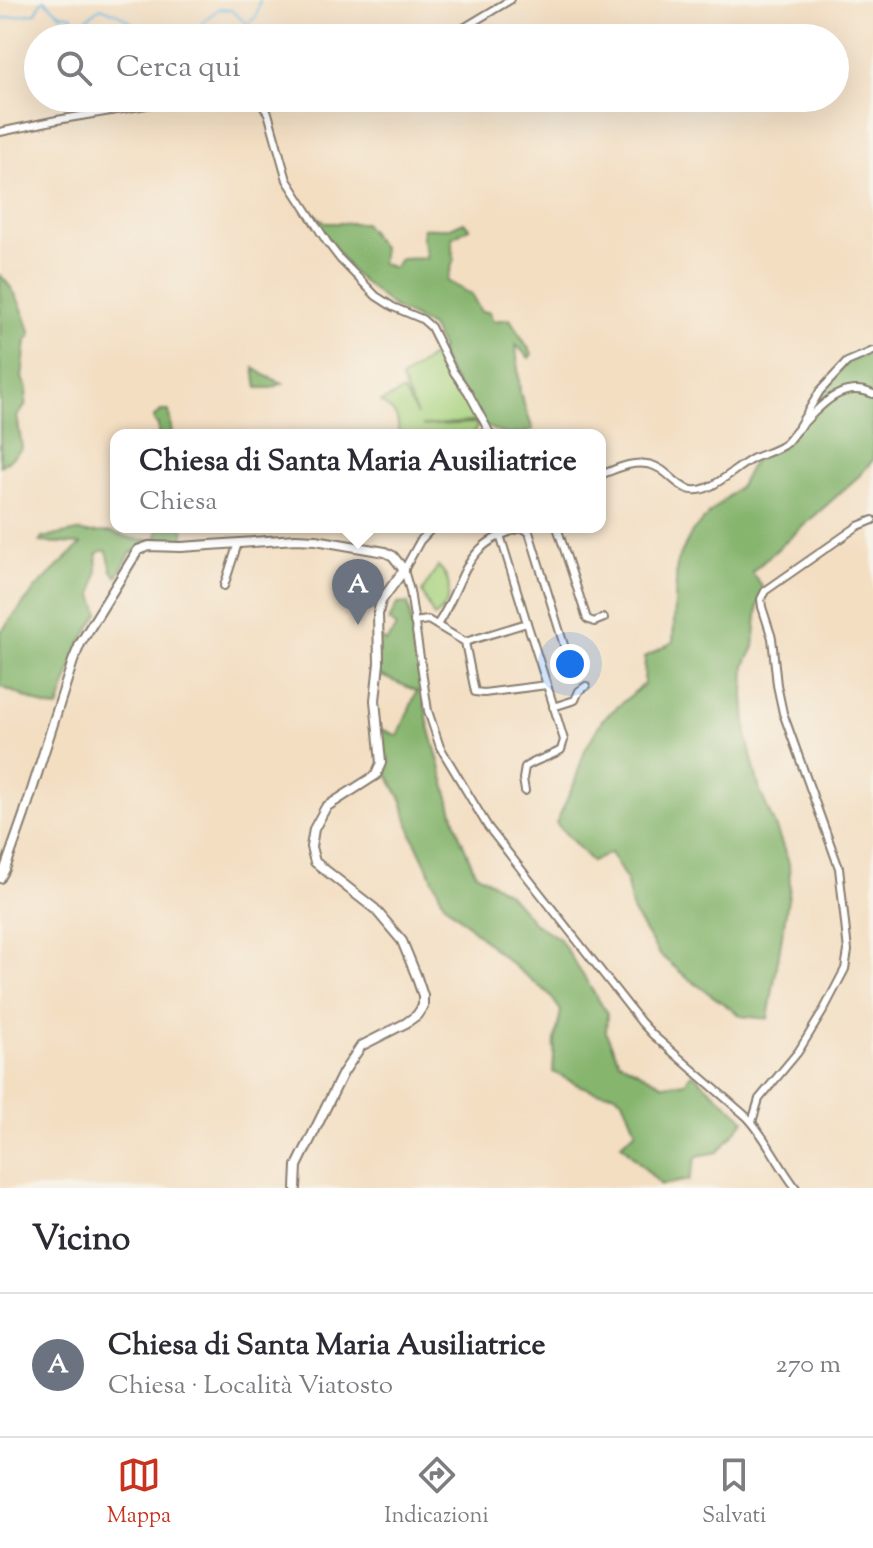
<!DOCTYPE html>
<html lang="it">
<head>
<meta charset="utf-8">
<style>
	body { margin:0; font-family:"Sorts Mill Goudy",serif; background:#f7f7f7; color:#2b2b33 }
	.you { position:absolute; left:570px; top:664px; width:28px; height:28px; margin:-20px; border:6px solid #fff; border-radius:50%; background:#1a73e8; box-shadow:0 0 0 12px #1a73e833 }
	.badge { display:grid; place-items:center; width:52px; height:52px; border-radius:50%; background:#c8321e; color:#fff; font-size:26px; font-weight:700 }
	.pin { position:absolute; translate:-50% -66px; filter:drop-shadow(0 2px 4px #0008) }
	.pin::after { content:''; position:absolute; top:42px; width:28px; height:24px; background:inherit; clip-path:polygon(0 0,100% 0,50% 100%) }
	.popup { position:absolute; left:110px; top:429px; width:496px; height:104px; box-sizing:border-box; display:grid; place-content:center; border-radius:16px; background:#fff; filter:drop-shadow(0 2px 6px #0005); font-size:26px; white-space:nowrap; color:#7c7c81 }
	.popup b { font-size:30px; color:#2b2b33 }
	.popup::after { content:''; position:absolute; left:50%; top:100%; margin-left:-16px; border:16px solid transparent; border-top-color:#fff }
	.list { margin:0; padding:0; list-style:none }
	h2 { display:flex; justify-content:space-between; align-items:center; height:104px; margin:0; padding:0 32px; font-size:34px }
	h2 small { font-size:26px; font-weight:400; color:#7c7c81 }
	.list li { display:grid; grid-template-columns:52px 1fr auto; gap:24px; align-items:center; box-sizing:border-box; height:144px; padding:0 32px; border-top:2px solid #e1e1e2 }
	.list b { display:block; font-size:30px; white-space:nowrap }
	.list p { margin:0; font-size:26px; white-space:nowrap; color:#7c7c81 }
	.list em { font-size:26px; font-style:normal; color:#7c7c81 }
	.icon { flex:none; width:44px; height:44px; fill:none; stroke:currentColor; stroke-width:2; stroke-linecap:round; stroke-linejoin:round }
	.map { position:relative; flex:none; width:873px; height:1188px; overflow:hidden }
	.search { position:absolute; background:#fff; box-shadow:0 8px 32px #0002; left:24px; right:24px; top:24px; height:88px; display:flex; align-items:center; gap:20px; box-sizing:border-box; padding:0 28px; border-radius:44px; color:#7c7c81; font-size:30px }
	.sheet { height:248px; background:#fff }
	nav { display:flex; justify-content:space-around; align-items:center; box-sizing:border-box; height:112px; border-top:2px solid #e1e1e2; background:#fff; font-size:22px; color:#7c7c81 }
	nav a { display:grid; justify-items:center; gap:4px }
	nav .on { color:#c8321e }
	.map>svg:first-child { display:block }
	.green { fill:#a8d37f; stroke:#62784e; stroke-width:2 }
	.forest { fill:#86b56e; stroke:#516845; stroke-width:2 }
	.lines { fill:none; stroke-linecap:round; stroke-linejoin:round }
	.stream { stroke:#68bbe4; stroke-width:2 }
	.minor-casing { stroke:#887d6f; stroke-width:10 }
	.tertiary-casing { stroke:#887d6f; stroke-width:12 }
	.minor { stroke:#fff; stroke-width:6 }
	.tertiary { stroke:#fff; stroke-width:8 }
</style>
</head>
<body>
<div class="map">
<svg width="873" height="1188" viewBox="0 0 873 1188">
	<rect width="100%" height="100%" fill="#f7f3e8"/>
	<filter id="ink" filterUnits="userSpaceOnUse"><feTurbulence type="fractalNoise" baseFrequency=".0125" numOctaves="2"/><feDisplacementMap in="SourceGraphic" scale="16" xChannelSelector="R" yChannelSelector="G"/><feConvolveMatrix kernelMatrix="1 2 1 2 8 2 1 2 1" color-interpolation-filters="sRGB"/></filter>
	<filter id="wash" filterUnits="userSpaceOnUse"><feTurbulence type="fractalNoise" baseFrequency=".006" numOctaves="4" result="noise"/><feDisplacementMap in="SourceGraphic" scale="32" xChannelSelector="R" yChannelSelector="G"/><feGaussianBlur stdDeviation="1.8" result="paint"/><feColorMatrix in="noise" values="0 0 0 0 0 0 0 0 0 0 0 0 0 0 0 0 0 1.4 0 .05"/><feComposite in="paint" operator="in"/></filter>
	<g filter="url(#wash)">
		<rect width="100%" height="100%" fill="#f3dec2"/>
		<g class="green">
			<path d="M439 351 446 368 479 421 422 426 478 423 473 435H406L398 430C399 413 392 412 381 402L403 391 417 415 401 379Z"/>
			<path d="M438 566C454 580 452 606 434 617L422 592Z"/>
		</g>
		<g class="forest">
			<path d="M303 206 326 223H364L383 249 381 263 394 268 400 259 427 258 422 237 424 228H450L464 222 469 228 452 238 454 259 447 281 471 294 481 312H489L493 321 510 319 532 354 529 358 516 345 520 393 533 430C513 437 496 435 479 421L446 367 439 351 442 349 431 327 393 307 354 274Z"/>
			<path d="M0 275C17 291 24 312 31 335L26 341 22 378 27 388 25 406 17 416 22 448 12 458 0 466Z"/>
			<path d="M873 351V460L859 476 752 572 765 591 758 606 754 647 745 665 744 696 747 738 760 791 776 828 789 863 790 888 768 1019 741 1016 686 977 659 954 633 912 626 879 610 853 592 862 556 823 574 784 585 750 602 720 644 684 645 657 673 642 677 561 692 532 714 509 740 486 755 458 784 445 819 393 847 362Z"/>
			<path d="M254 368 268 377 283 383 271 388H257Z"/>
			<path d="M169 411 172 435H158V425L154 421V417L161 411Z"/>
			<path d="M158 527H183L184 538 190 544 144 547 131 552 117 577 112 571 107 551H101L97 555V572L93 595 99 613 80 644 58 708 47 707 0 686V633L36 588 81 544 40 542 42 538 78 531 87 533 110 532 134 539 153 540 157 538Z"/>
			<path d="M408 603 428 723 459 834 475 872 509 894 535 924 559 938 607 1013 606 1033 619 1061 664 1085 685 1082 692 1073 745 1120 718 1152 697 1156 689 1180 661 1185 621 1144 636 1131 623 1099 613 1093 597 1092 578 1085 553 1072 555 1040 561 1011 549 994 505 959 444 903 412 835 402 801 381 763 377 730H384L398 736 417 691 377 674 379 636 386 642 396 627 389 621 397 604Z"/>
		</g>
		<g class="lines">
			<g class="stream">
				<path d="M44 0 60 14 73 16V24L83 22 101 7 118 14 156 38"/>
				<path d="M0 19 36 13 42 1"/>
				<path d="M173 38 189 35 218 9 231 10 247 24 256 17 260 0"/>
			</g>
		</g>
	</g>
	<g filter="url(#ink)">
		<g class="lines">
			<defs>
				<g id="minor">
					<path d="M447 38 510 0"/>
					<path d="M257 98 268 113 287 180 327 242 340 259 376 296 393 307 422 319 431 327 453 371 468 392 491 435"/>
					<path d="M0 132 57 120 188 98"/>
					<path d="M799 426 820 391 847 362 873 351"/>
					<path d="M600 475C615 470 630 461 647 464 674 468 678 502 711 486 725 479 738 467 752 459 762 454 776 451 785 444 790 440 793 434 797 430 818 409 840 379 873 394"/>
					<path d="M433 527 420 541 404 570 410 591 428 711 440 747 488 827 641 1022 653 1035 747 1117C767 1138 778 1165 796 1188"/>
					<path d="M557 527 587 619 594 622 604 618"/>
					<path d="M500 535 527 623"/>
					<path d="M224 586 238 543"/>
					<path d="M414 622 428 620 465 642 475 692 484 693 547 685 527 623 465 642"/>
					<path d="M437 625C467 580 460 543 523 528L529 532 567 655"/>
					<path d="M553 707 575 700 579 691 586 686"/>
					<path d="M525 791 523 779 525 767C537 759 550 757 561 750L564 740 547 685"/>
					<path d="M752 1122 759 1099 798 1052 822 1013 845 969 848 951 839 868 783 713 777 685 772 638 762 607 761 599 765 591 858 526 873 520"/>
				</g>
				<path id="tertiary" d="M0 878 5 869 24 815 73 661 80 644 138 550 149 546 181 547 296 539 316 540 385 552 393 556 404 570 381 601 378 613 379 663 375 700 381 763 376 775 326 807 314 829 311 847 315 862 375 909 402 941 416 975 423 996V1006L417 1015 406 1023 361 1046 343 1073 297 1166 296 1188"/>
			</defs>
			<use href="#minor" class="minor-casing"/>
			<use href="#tertiary" class="tertiary-casing"/>
			<use href="#minor" class="minor"/>
			<use href="#tertiary" class="tertiary"/>
		</g>
	</g>
</svg>
<div class="you"></div>
<div class="pin badge" style="left:358px;top:625px;background:#6b7280">A</div>
<div class="popup"><b>Chiesa di Santa Maria Ausiliatrice</b>Chiesa</div>
<div class="search"><svg class="icon" aria-label="search" viewBox="0 0 24 24"><circle cx="10" cy="10" r="6"/><path d="M15 15l6 6"/></svg>Cerca qui</div>
</div>
<section class="sheet">
<h2>Vicino<small></small></h2>
<ul class="list">
<li><span class="badge" style="background:#6b7280">A</span><div><b>Chiesa di Santa Maria Ausiliatrice</b><p>Chiesa · Località Viatosto</p></div><em>270 m</em></li>
</ul>
</section>
<nav>
<a class="on"><svg class="icon" aria-label="map" viewBox="0 0 24 24"><path d="M3 6l6-2 6 2 6-2v14l-6 2-6-2-6 2zM9 4v14M15 6v14"/></svg>Mappa</a>
<a><svg class="icon" aria-label="directions" viewBox="0 0 24 24"><path d="M12 3l9 9-9 9-9-9zM9 14v-3h6M13 9l2 2-2 2"/></svg>Indicazioni</a>
<a><svg class="icon" aria-label="saved" viewBox="0 0 24 24"><path d="M7 4h10v16l-5-4-5 4z"/></svg>Salvati</a>
</nav>
</body>
</html>
